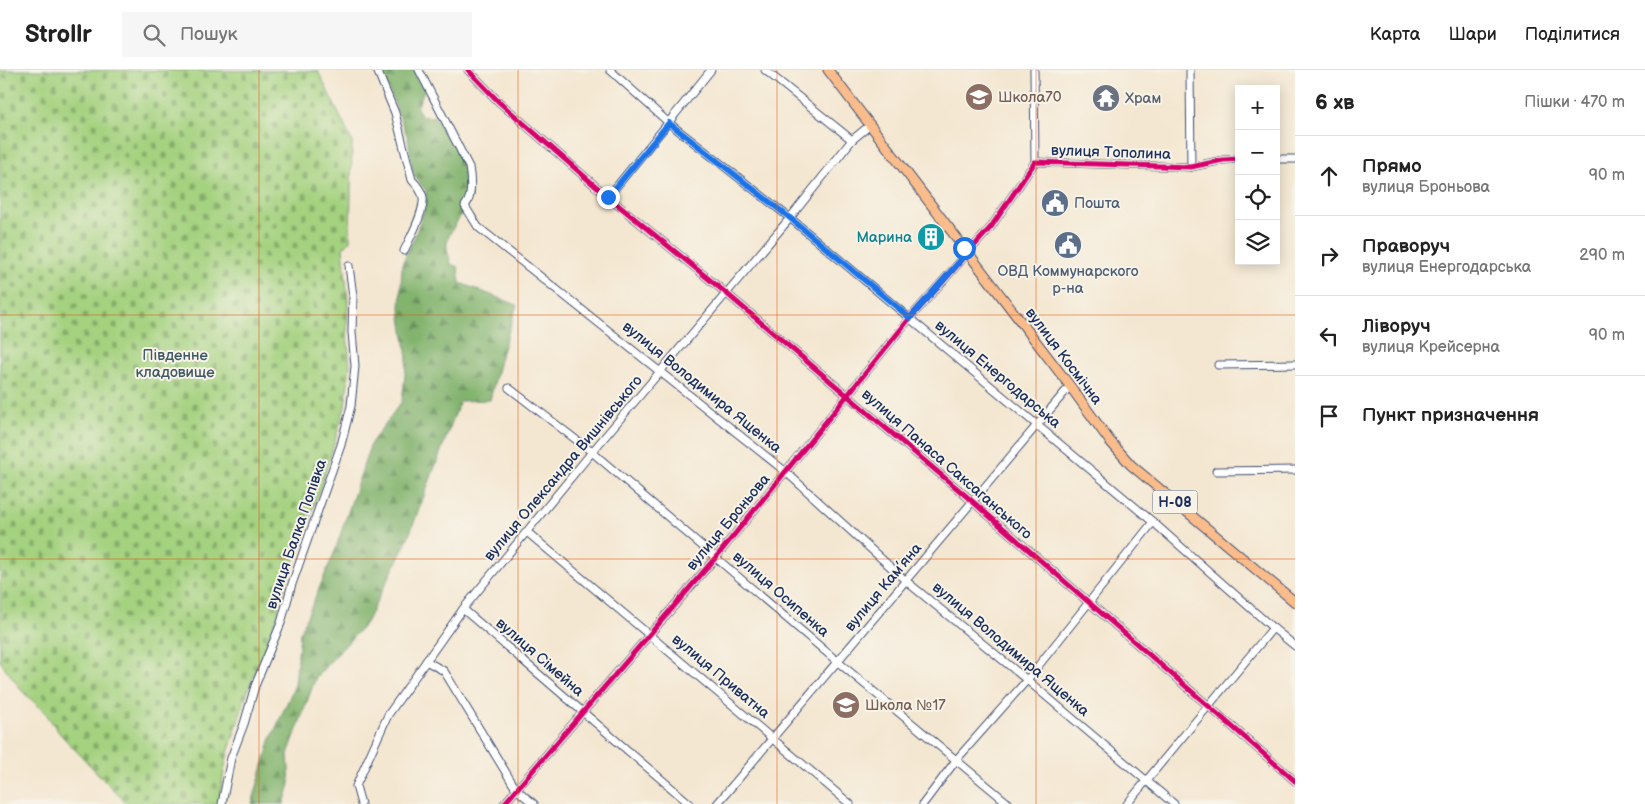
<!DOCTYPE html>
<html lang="uk">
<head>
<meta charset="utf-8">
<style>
	body { margin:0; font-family:"Balsamiq Sans",sans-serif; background:#f6f6f6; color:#222 }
	.controls { position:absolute; right:15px; top:15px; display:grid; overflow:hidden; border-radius:0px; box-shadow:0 2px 12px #0003 }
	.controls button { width:45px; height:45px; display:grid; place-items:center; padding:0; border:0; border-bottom:1px solid #e0e0e0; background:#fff; color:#222; font:25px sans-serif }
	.stop { position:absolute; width:15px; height:15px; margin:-11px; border:4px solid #1a73e8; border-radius:50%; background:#fff }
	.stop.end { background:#1a73e8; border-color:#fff; box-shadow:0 1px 5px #0008 }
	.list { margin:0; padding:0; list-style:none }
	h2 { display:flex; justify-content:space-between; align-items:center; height:65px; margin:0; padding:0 20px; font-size:21px }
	h2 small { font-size:16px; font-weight:400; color:#767676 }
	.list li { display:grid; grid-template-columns:32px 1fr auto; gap:15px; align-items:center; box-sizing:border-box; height:80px; padding:0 20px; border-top:1px solid #e0e0e0 }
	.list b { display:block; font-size:19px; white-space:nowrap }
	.list p { margin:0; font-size:16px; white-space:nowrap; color:#767676 }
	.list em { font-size:16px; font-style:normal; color:#767676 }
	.icon { flex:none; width:28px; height:28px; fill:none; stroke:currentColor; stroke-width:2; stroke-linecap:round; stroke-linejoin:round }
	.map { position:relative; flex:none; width:1295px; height:734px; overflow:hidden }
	header { display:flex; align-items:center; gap:30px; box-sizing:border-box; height:70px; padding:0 25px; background:#fff; border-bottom:1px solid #e0e0e0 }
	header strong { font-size:24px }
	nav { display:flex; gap:28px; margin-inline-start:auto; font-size:18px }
	.search { width:350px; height:45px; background:#f6f6f6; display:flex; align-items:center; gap:12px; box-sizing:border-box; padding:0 18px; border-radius:0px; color:#767676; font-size:19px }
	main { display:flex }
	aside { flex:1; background:#fff }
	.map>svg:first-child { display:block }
	.forest { fill:url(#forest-firs); stroke:#4f7266 }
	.cemetery { fill:url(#cemetery-stones); stroke:#60806e }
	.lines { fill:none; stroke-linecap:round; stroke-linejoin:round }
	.minor-casing { stroke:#3c4b6f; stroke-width:9 }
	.major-casing { stroke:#3c4b6f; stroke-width:11 }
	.minor { stroke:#fff; stroke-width:7 }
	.major { stroke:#fabc8b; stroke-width:9 }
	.cycleway-casing { stroke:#f7f3e8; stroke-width:8 }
	.cycleway { stroke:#d6006c; stroke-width:5 }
	.route { stroke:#1a73e8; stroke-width:6 }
	.grid { fill:none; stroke:#de5710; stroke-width:1; stroke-opacity:0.55 }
	.labels { text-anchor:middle; stroke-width:4; stroke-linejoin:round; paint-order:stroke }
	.shield { fill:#f7f3e8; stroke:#5d6a87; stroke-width:1 }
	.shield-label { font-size:14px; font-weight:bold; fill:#1b2f5e }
	.education-label { font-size:15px; fill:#785e54; stroke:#f7f3e8; text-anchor:start }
	.worship-label { font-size:15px; fill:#5b616d; stroke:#f7f3e8; text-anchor:start }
	.street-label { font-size:15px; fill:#1b2f5e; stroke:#f7f3e8 }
	.service-label { font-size:15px; fill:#4e5e75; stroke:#f7f3e8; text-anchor:start }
	.culture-label { font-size:15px; fill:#0d838f; stroke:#f7f3e8; text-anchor:end }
	.park-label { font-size:15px; fill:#3d5866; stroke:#f7f3e8 }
</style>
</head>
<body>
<header>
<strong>Strollr</strong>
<div class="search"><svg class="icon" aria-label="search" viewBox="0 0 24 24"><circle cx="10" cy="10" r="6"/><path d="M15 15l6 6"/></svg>Пошук</div>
<nav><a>Карта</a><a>Шари</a><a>Поділитися</a></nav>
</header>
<main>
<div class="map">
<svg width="1295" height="734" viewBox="0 0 1295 734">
	<defs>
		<pattern id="forest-firs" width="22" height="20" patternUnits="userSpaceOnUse" patternTransform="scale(1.25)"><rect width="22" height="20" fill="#83b46e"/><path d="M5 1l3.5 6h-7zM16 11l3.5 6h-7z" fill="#6a935e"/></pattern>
		<pattern id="cemetery-stones" width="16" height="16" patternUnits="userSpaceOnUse" patternTransform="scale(1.25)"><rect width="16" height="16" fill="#a4d27f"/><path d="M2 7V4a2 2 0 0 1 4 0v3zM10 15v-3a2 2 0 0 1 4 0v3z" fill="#85ab6b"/></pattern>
	</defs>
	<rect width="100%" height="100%" fill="#f7f3e8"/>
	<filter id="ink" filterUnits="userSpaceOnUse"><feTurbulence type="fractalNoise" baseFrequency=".02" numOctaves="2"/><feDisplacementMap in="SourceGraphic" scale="10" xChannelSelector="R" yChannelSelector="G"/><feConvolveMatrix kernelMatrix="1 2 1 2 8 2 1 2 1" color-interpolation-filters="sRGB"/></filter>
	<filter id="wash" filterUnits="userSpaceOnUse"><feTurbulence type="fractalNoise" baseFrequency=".0096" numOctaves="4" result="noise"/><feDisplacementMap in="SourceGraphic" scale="20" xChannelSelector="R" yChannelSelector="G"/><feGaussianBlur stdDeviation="1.12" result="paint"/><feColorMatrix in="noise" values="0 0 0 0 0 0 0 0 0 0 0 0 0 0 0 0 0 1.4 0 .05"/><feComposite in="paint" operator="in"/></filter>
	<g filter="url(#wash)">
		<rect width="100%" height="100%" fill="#f4e7d1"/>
		<path class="forest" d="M381 0H416L425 18 417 38 422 46 435 47C454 71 472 100 463 132 462 136 463 140 462 143 457 154 445 166 447 179 448 184 450 189 451 194L458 197 460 213 517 235 502 282 490 330 460 331 407 471 366 553 316 607 288 684 290 714 284 734H252L270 671 295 615 300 563 335 481 371 373 402 331 407 288 400 239 402 194 415 166 425 137 426 121 413 104 408 68Z"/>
		<path class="cemetery" d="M0 0 318 1 352 71 350 171 343 178 348 231 347 263 350 296 345 337 322 414 286 513 276 550 247 623 227 686 218 734H127L60 664 44 641 23 622 0 591Z"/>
	</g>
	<g filter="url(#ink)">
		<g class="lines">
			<defs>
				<g id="minor">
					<path d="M377 0 395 43 412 110C417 115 421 120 423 127 425 141 410 168 404 181"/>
					<path d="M419 0 469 97C471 109 473 127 465 136L478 157 786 402 906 511 1027 610 1174 734"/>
					<path d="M468 0 498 31 608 127 726 223 972 431 1295 711"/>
					<path d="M610 0 669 53 790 148 1037 355 1153 452 1273 558 1295 576"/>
					<path d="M765 0 852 70"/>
					<path d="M1034 0 1035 92"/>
					<path d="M1190 0 1191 97"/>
					<path d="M1276 89H1295"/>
					<path d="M608 127 711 0"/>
					<path d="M1218 295 1295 294"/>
					<path d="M509 318 592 382 838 592 1009 734"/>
					<path d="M1216 401 1295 400"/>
					<path d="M527 462 850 734"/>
					<path d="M463 539 690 734"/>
					<path d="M426 591 444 601 516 719 534 734"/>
					<path d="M222 734 231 688 244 654 255 616 281 553 292 514 341 375 351 336 355 296 352 262 353 226 349 196"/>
					<path d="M361 734 356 716 388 645 463 539 592 382 790 148 852 70 869 56"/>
					<path d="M504 734 717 486 910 248 991 157 1035 92 1191 97 1223 90 1239 89"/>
					<path d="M717 734 1070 316"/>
					<path d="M923 734 957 689 1027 610 1153 452"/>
					<path d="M1127 734 1273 558"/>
				</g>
				<path id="major" d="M828 0 1070 316 1109 370 1131 395 1295 532"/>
			</defs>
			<use href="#minor" class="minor-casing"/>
			<use href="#major" class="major-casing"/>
			<use href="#minor" class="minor"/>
			<use href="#major" class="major"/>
			<defs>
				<g id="cycleway">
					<path d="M468 0 498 31 608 127 726 223 972 431 1295 711"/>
					<path d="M504 734 717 486 910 248 991 157 1035 92 1191 97 1223 90 1239 89"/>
				</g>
			</defs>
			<use href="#cycleway" class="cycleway-casing"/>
			<use href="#cycleway" class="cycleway"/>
		</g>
	</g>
	<g class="lines" filter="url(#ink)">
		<path class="route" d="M608 127 669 53 790 148 910 248 968 182 964 178"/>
	</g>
	<path class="grid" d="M259 0V734M518 0V734M777 0V734M1036 0V734M0 245H1295M0 489H1295"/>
	<defs>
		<symbol id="school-disc" viewBox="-11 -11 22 22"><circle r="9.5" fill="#8d6e63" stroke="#f7f3e8"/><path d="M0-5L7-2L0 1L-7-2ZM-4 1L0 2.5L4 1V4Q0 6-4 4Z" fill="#fff"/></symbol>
		<symbol id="temple-disc" viewBox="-11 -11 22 22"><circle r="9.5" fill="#6b7280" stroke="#f7f3e8"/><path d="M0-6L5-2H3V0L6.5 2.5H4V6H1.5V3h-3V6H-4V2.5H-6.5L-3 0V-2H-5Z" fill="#fff"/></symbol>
		<symbol id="civic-disc" viewBox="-11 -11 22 22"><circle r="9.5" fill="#5c6f8a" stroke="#f7f3e8"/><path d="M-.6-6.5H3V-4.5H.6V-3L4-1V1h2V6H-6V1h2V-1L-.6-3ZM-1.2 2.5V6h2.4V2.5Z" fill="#fff"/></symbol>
		<symbol id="building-disc" viewBox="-11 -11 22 22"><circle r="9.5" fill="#0f9aa8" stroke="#f7f3e8"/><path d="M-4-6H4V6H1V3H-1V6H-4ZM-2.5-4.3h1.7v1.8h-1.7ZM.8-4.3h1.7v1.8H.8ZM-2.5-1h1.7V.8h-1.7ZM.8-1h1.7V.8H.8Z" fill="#fff"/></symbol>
	</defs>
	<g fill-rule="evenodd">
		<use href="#school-disc" x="963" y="11" width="32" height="32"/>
		<use href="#temple-disc" x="1090" y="12" width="32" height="32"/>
		<use href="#civic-disc" x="1039" y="117" width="32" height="32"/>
		<use href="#building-disc" x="915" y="151" width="32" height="32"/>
		<use href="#civic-disc" x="1052" y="159" width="32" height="32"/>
		<use href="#school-disc" x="830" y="619" width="32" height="32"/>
	</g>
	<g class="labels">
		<rect class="shield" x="1152.5" y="420.5" width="45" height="23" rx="4"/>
		<g class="shield-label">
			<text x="1175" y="437">Н-08</text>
		</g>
		<g class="education-label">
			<text x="998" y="32">Школа70</text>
			<text x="865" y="640">Школа №17</text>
		</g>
		<g class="worship-label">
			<text x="1125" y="33">Храм</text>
		</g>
		<g class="street-label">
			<text transform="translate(1111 82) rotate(2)" y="5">вулиця Тополина</text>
			<text transform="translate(1064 286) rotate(53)" y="5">вулиця Космічна</text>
			<text transform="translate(998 304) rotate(40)" y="5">вулиця Енергодарська</text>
			<text transform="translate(702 317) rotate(39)" y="5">вулиця Володимира Ященка</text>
			<text transform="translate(947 394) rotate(41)" y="5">вулиця Панаса Саксаганського</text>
			<text transform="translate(563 398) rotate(-50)" y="5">вулиця Олександра Вишнівського</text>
			<text transform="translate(728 452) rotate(-50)" y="5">вулиця Броньова</text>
			<text transform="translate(296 464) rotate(-71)" y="5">вулиця Балка Попівка</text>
			<text transform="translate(883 517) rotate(-50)" y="5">вулиця Кам’яна</text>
			<text transform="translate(781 524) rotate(41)" y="5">вулиця Осипенка</text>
			<text transform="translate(1011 579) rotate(40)" y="5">вулиця Володимира Ященка</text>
			<text transform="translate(540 587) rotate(41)" y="5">вулиця Сімейна</text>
			<text transform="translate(721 606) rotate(40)" y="5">вулиця Приватна</text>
		</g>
		<g class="service-label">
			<text x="1074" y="138">Пошта</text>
			<text x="1068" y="206" text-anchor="middle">ОВД Коммунарского<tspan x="1068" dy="17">р-на</tspan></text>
		</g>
		<g class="culture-label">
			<text x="912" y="172">Марина</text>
		</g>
		<g class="park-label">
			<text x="175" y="290">Південне<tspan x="175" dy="17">кладовище</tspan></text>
		</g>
	</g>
</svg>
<div class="controls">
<button>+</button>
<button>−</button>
<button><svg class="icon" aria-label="locate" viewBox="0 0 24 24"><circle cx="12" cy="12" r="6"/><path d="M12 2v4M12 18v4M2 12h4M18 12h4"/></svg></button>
<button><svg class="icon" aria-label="layers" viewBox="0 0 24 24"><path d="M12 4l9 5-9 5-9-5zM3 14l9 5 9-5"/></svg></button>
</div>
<div class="stop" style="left:964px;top:178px"></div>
<div class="stop end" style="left:608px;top:127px"></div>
</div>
<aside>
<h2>6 хв<small>Пішки · 470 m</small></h2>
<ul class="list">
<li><svg class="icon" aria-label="ahead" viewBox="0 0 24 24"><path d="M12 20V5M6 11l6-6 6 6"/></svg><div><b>Прямо</b><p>вулиця Броньова</p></div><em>90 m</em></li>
<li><svg class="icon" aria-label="right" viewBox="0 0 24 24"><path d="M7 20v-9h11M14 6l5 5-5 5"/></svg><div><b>Праворуч</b><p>вулиця Енергодарська</p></div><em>290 m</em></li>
<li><svg class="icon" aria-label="left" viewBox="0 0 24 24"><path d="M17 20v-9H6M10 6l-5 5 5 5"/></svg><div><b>Ліворуч</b><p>вулиця Крейсерна</p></div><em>90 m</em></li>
<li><svg class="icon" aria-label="arrive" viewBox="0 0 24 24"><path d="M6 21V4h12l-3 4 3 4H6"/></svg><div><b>Пункт призначення</b></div></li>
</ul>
</aside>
</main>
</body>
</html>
